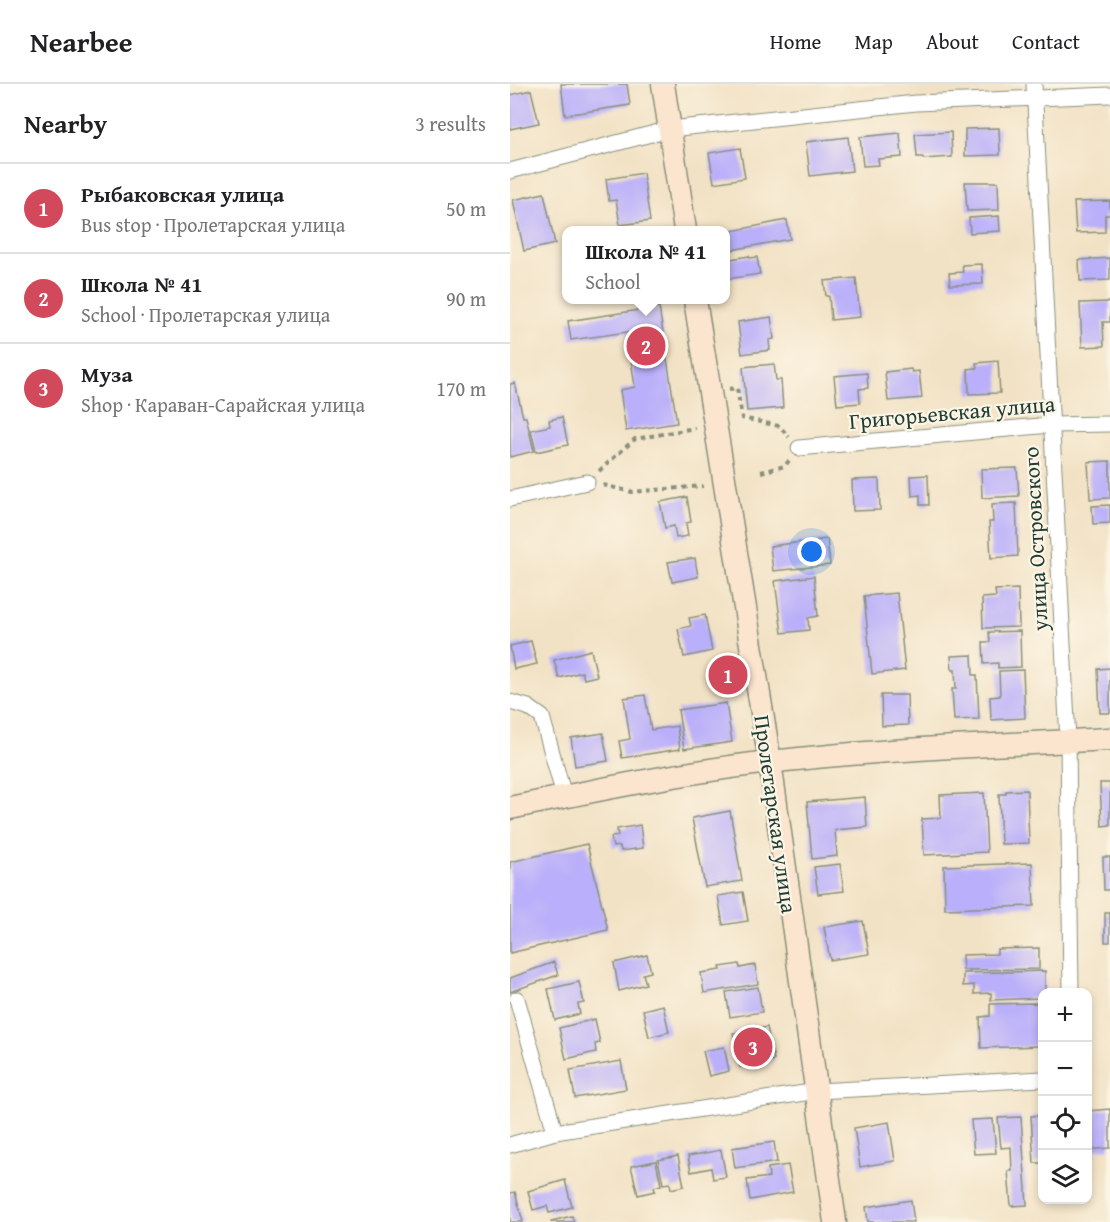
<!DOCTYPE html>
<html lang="en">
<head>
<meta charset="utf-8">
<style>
	body { margin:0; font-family:"Gentium Book Plus",serif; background:#f6f6f6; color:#202124 }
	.controls { position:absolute; right:18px; bottom:18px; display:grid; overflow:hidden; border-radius:12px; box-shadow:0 3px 9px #0003 }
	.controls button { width:54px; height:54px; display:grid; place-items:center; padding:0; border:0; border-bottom:2px solid #e0e0e0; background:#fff; color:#202124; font:30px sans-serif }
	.you { position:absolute; left:302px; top:468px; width:21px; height:21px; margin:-15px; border:4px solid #fff; border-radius:50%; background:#1a73e8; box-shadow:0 0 0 9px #1a73e833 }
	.badge { display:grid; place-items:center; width:39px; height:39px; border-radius:50%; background:#d1495b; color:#fff; font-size:20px; font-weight:700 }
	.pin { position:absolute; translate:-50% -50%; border:3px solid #fff; box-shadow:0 2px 6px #0006 }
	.popup { position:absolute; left:52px; top:142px; width:168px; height:78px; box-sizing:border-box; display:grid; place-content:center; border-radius:12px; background:#fff; filter:drop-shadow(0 2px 4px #0005); font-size:20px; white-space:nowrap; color:#757577 }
	.popup b { font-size:22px; color:#202124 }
	.popup::after { content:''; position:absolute; left:50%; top:100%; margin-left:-12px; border:12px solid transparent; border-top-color:#fff }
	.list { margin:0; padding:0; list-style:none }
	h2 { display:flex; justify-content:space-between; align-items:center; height:78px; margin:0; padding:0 24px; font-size:26px }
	h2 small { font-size:20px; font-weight:400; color:#757577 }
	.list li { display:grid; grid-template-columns:39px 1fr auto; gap:18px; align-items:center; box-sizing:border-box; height:90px; padding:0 24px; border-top:2px solid #e0e0e0 }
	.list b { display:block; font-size:22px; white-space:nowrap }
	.list p { margin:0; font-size:20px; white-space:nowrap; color:#757577 }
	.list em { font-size:20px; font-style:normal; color:#757577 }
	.icon { flex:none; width:33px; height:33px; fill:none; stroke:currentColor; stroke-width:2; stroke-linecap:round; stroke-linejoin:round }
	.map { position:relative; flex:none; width:600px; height:1138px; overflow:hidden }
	header { display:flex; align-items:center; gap:36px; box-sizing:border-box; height:84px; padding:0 30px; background:#fff; border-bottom:2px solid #e0e0e0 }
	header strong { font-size:28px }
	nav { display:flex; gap:33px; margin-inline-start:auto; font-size:21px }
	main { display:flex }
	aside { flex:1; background:#fff }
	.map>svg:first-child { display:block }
	.building { fill:#b9affa }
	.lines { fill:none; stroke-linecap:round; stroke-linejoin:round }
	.minor-casing { stroke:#88907c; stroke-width:17 }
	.secondary-casing { stroke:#88907c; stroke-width:25 }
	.path { stroke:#88907c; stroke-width:4; stroke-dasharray:4.5 4.5; stroke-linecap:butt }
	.minor { stroke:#fff; stroke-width:15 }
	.secondary { stroke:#fce5cf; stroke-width:22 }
	.labels { text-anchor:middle; stroke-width:4.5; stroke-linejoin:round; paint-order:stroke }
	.street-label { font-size:22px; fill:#1f3d34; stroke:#fcf5e5 }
</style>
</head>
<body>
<header>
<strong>Nearbee</strong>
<nav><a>Home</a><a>Map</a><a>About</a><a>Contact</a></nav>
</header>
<main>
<aside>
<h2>Nearby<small>3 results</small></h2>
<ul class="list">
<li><span class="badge">1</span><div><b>Рыбаковская улица</b><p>Bus stop · Пролетарская улица</p></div><em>50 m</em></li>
<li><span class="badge">2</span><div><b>Школа № 41</b><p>School · Пролетарская улица</p></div><em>90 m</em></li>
<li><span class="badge">3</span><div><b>Муза</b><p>Shop · Караван-Сарайская улица</p></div><em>170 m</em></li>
</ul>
</aside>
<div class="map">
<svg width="600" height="1138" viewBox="0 0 600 1138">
	<rect width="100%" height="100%" fill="#fcf5e5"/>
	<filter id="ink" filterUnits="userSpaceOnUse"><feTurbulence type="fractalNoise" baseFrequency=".0167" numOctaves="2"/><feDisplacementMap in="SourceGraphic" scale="12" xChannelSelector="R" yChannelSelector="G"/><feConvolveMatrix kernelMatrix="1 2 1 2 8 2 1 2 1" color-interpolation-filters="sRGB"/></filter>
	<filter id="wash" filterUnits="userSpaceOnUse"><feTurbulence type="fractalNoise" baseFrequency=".008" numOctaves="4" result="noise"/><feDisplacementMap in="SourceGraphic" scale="24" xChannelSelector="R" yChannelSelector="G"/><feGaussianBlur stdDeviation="1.35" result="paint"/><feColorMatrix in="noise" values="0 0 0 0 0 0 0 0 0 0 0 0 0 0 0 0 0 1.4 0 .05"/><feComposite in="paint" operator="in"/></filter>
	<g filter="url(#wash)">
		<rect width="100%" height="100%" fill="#f2e2c5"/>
		<g id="blocks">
			<g class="building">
				<path d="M51 0H117L120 21 55 31Z"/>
				<path d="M21 6 29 39 0 45V11Z"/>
				<path d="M489 44 490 71 455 72V45Z"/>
				<path d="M441 48 442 73 413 75 412 73H407L405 50Z"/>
				<path d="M390 49 392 73 368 75 369 81 353 82 350 53Z"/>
				<path d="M338 53 342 87 300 92 296 58Z"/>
				<path d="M230 64 235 94 204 99 199 69Z"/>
				<path d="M133 89 140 137 110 141 106 116 99 117 96 95Z"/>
				<path d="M455 98H488L489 126 457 127Z"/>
				<path d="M34 109 45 160 14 167 3 116Z"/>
				<path d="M600 117V131H595V148L566 149 564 118Z"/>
				<path d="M489 132 490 147 460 149 459 134Z"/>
				<path d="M277 136 280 155 216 167V148Z"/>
				<path d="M239 172 240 174 247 173 250 190 218 195 216 178 221 177V175Z"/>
				<path d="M600 174V196L570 197 569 176Z"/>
				<path d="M472 180 473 200 440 201 439 189 453 188 452 181Z"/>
				<path d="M346 194 350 233 321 236 319 212H316L314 197Z"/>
				<path d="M600 218V238H593L594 262 572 263 570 219Z"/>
				<path d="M149 223 167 339 116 347 110 306 125 303 117 248 61 256 58 237Z"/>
				<path d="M261 233 264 255 259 256 260 266 232 270 228 238Z"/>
				<path d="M488 277 490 309 459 310 458 285 467 284 466 279Z"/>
				<path d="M264 280 266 296H271L273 324 237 327 233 283Z"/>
				<path d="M401 285 402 288 409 287 412 314 378 317 375 288Z"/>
				<path d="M357 289 358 304 349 305 350 319 327 321 324 292Z"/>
				<path d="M5 299 13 333H16L24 367 0 373V300Z"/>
				<path d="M52 333 58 361 26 368 21 346 40 342 39 336Z"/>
				<path d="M600 377V414L580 415 578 378Z"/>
				<path d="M507 384 509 412 472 414 471 385Z"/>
				<path d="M418 391 419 421H410V411L402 412 401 392Z"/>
				<path d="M369 395 370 426 343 427 342 396Z"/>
				<path d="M177 413 181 438 176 439 178 452 166 454 164 442 155 444 150 418Z"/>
				<path d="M506 419 508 472 481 474 479 438H483L482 420Z"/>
				<path d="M600 421V439L583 440 582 422Z"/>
				<path d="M317 455 320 481 263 487 260 462Z"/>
				<path d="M185 474 188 493 162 498 158 478Z"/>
				<path d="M304 492 308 532 298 534 299 546 272 549 265 497Z"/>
				<path d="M508 505 509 543 473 544 472 514 486 513 485 506Z"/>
				<path d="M387 509 395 586 362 590 354 512Z"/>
				<path d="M195 531 202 567 174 573 168 545 181 542 179 534Z"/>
				<path d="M510 547 511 583 488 584V579L474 580 473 558H480L479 548Z"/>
				<path d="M21 557 27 580 4 585 0 562Z"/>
				<path d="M81 566 87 592 74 595 72 588 49 594 44 576Z"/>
				<path d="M462 571 463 591H467L469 635 444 636 442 605H446L445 586H442L441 572Z"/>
				<path d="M600 584V629H590L588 585Z"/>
				<path d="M513 586 515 634 481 636 480 613 490 612 489 587Z"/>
				<path d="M135 611 141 646 167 642 170 665 112 674 109 657 120 655 114 614Z"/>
				<path d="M371 611H397L398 641 372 642Z"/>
				<path d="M216 619 222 658 174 665 168 626Z"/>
				<path d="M93 649 98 677 65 682 61 654Z"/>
				<path d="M590 699H600V741L592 742Z"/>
				<path d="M517 706 519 759 491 760 489 710H496V707Z"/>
				<path d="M474 709 477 768 414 771 412 735 431 734 430 711Z"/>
				<path d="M355 713 357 743 325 746 327 772 302 775 297 718Z"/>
				<path d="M220 727 232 797 195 803 182 734Z"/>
				<path d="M130 741 133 764 111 767 110 762 103 763 101 753 108 752 107 745Z"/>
				<path d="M77 760 98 846 0 869V778Z"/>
				<path d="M593 773H600V806H594Z"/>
				<path d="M522 779 524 822 435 825 434 782Z"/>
				<path d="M330 780 334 807 308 810 304 783Z"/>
				<path d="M233 808 238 837 213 841 208 812Z"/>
				<rect x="595" y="829" width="5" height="29"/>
				<path d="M353 837 359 870 320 876 314 843Z"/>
				<path d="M529 864V885L453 886 452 871 487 870V865Z"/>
				<path d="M137 871 141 888 133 890 136 900 109 907 104 879Z"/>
				<path d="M44 878 48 891 0 908V894Z"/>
				<path d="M229 880 230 884 245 881 248 900 194 909 191 889 211 886 210 883Z"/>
				<path d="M535 887V908H532V914L481 916V909L464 910V901L453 902V889Z"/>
				<path d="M69 898 74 919 68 920 70 930 45 936 38 905Z"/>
				<path d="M248 903 252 928 220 933 216 908Z"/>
				<path d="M530 919 532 962 471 964 470 933 480 932V920Z"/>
				<path d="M153 921 159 948 139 953 133 926Z"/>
				<path d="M85 935 90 959 85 960 86 968 56 975 49 944Z"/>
				<path d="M257 943 264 976 230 983 223 949Z"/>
				<path d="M214 963 219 987 199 992 193 967Z"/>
				<path d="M111 977 116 1005 65 1014 60 986Z"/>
				<path d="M600 1025V1064L578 1066V1027Z"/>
				<path d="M532 1031V1079H524L521 1032Z"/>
				<path d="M511 1033 517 1121 501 1122 498 1087H502L501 1063 491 1064 488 1034Z"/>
				<path d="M483 1035 486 1069 464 1070 461 1036Z"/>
				<path d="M379 1038 385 1077 350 1083 344 1044Z"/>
				<path d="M264 1058 267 1078 225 1084 222 1064Z"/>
				<path d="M211 1066 216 1093 203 1095 201 1084 181 1088 178 1072Z"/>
				<path d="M168 1072 174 1102 161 1105 160 1099 153 1100 148 1076Z"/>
				<path d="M146 1077 151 1101 144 1103 145 1107 128 1111 121 1082Z"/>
				<path d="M278 1081 283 1108 240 1116 237 1096 259 1093 258 1084Z"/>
				<path d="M55 1096 62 1123 39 1129 37 1122 23 1126 18 1107Z"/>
				<path d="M5 1108 13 1138H0V1109Z"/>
				<path d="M401 1116 404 1138H358L356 1123Z"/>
				<path d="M62 1132 64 1138H41V1137Z"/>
			</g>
		</g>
	</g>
	<g filter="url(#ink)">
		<use href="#blocks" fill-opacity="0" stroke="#88907c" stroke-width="1.5"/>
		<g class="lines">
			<defs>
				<g id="minor">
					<path d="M524 0 558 657 561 908"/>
					<path d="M0 87 160 45 406 19 600 11"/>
					<path d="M289 364 541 341 600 340"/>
					<path d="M0 415 77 398"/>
					<path d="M0 618 18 623 32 633 54 712"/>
					<path d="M7 915 45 1048"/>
					<path d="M0 1061 45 1048 307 1007 532 995"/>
				</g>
				<g id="secondary">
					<path d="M153 0 175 146"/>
					<path d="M185 216 260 678 325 1138"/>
					<path d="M0 724C86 706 173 688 260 678 372 665 487 661 600 655"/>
				</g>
			</defs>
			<use href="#minor" class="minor-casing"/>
			<use href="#secondary" class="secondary-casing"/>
			<g class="path">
				<path d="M219 305 227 304 232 334 269 342 279 353"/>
				<path d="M89 387 125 355 185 344"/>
				<path d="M251 388 275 382 280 375"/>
				<path d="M93 401 122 408 193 402"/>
			</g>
			<use href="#minor" class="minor"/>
			<use href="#secondary" class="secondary"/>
		</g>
	</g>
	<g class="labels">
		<g class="street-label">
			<text transform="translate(442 328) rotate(-5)" y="8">Григорьевская улица</text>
			<text transform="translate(525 455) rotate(-93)" y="8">улица Островского</text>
			<text transform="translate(266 730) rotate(82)" y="8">Пролетарская улица</text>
		</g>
	</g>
</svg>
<div class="controls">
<button>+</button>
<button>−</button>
<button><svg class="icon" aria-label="locate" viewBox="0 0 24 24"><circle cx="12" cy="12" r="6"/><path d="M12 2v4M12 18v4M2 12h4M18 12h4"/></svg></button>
<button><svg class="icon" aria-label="layers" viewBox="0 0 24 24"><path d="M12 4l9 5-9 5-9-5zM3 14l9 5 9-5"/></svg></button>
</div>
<div class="you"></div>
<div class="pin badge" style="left:218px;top:591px">1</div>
<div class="pin badge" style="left:136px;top:262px">2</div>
<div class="popup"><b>Школа № 41</b>School</div>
<div class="pin badge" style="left:243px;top:963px">3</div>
</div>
</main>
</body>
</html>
